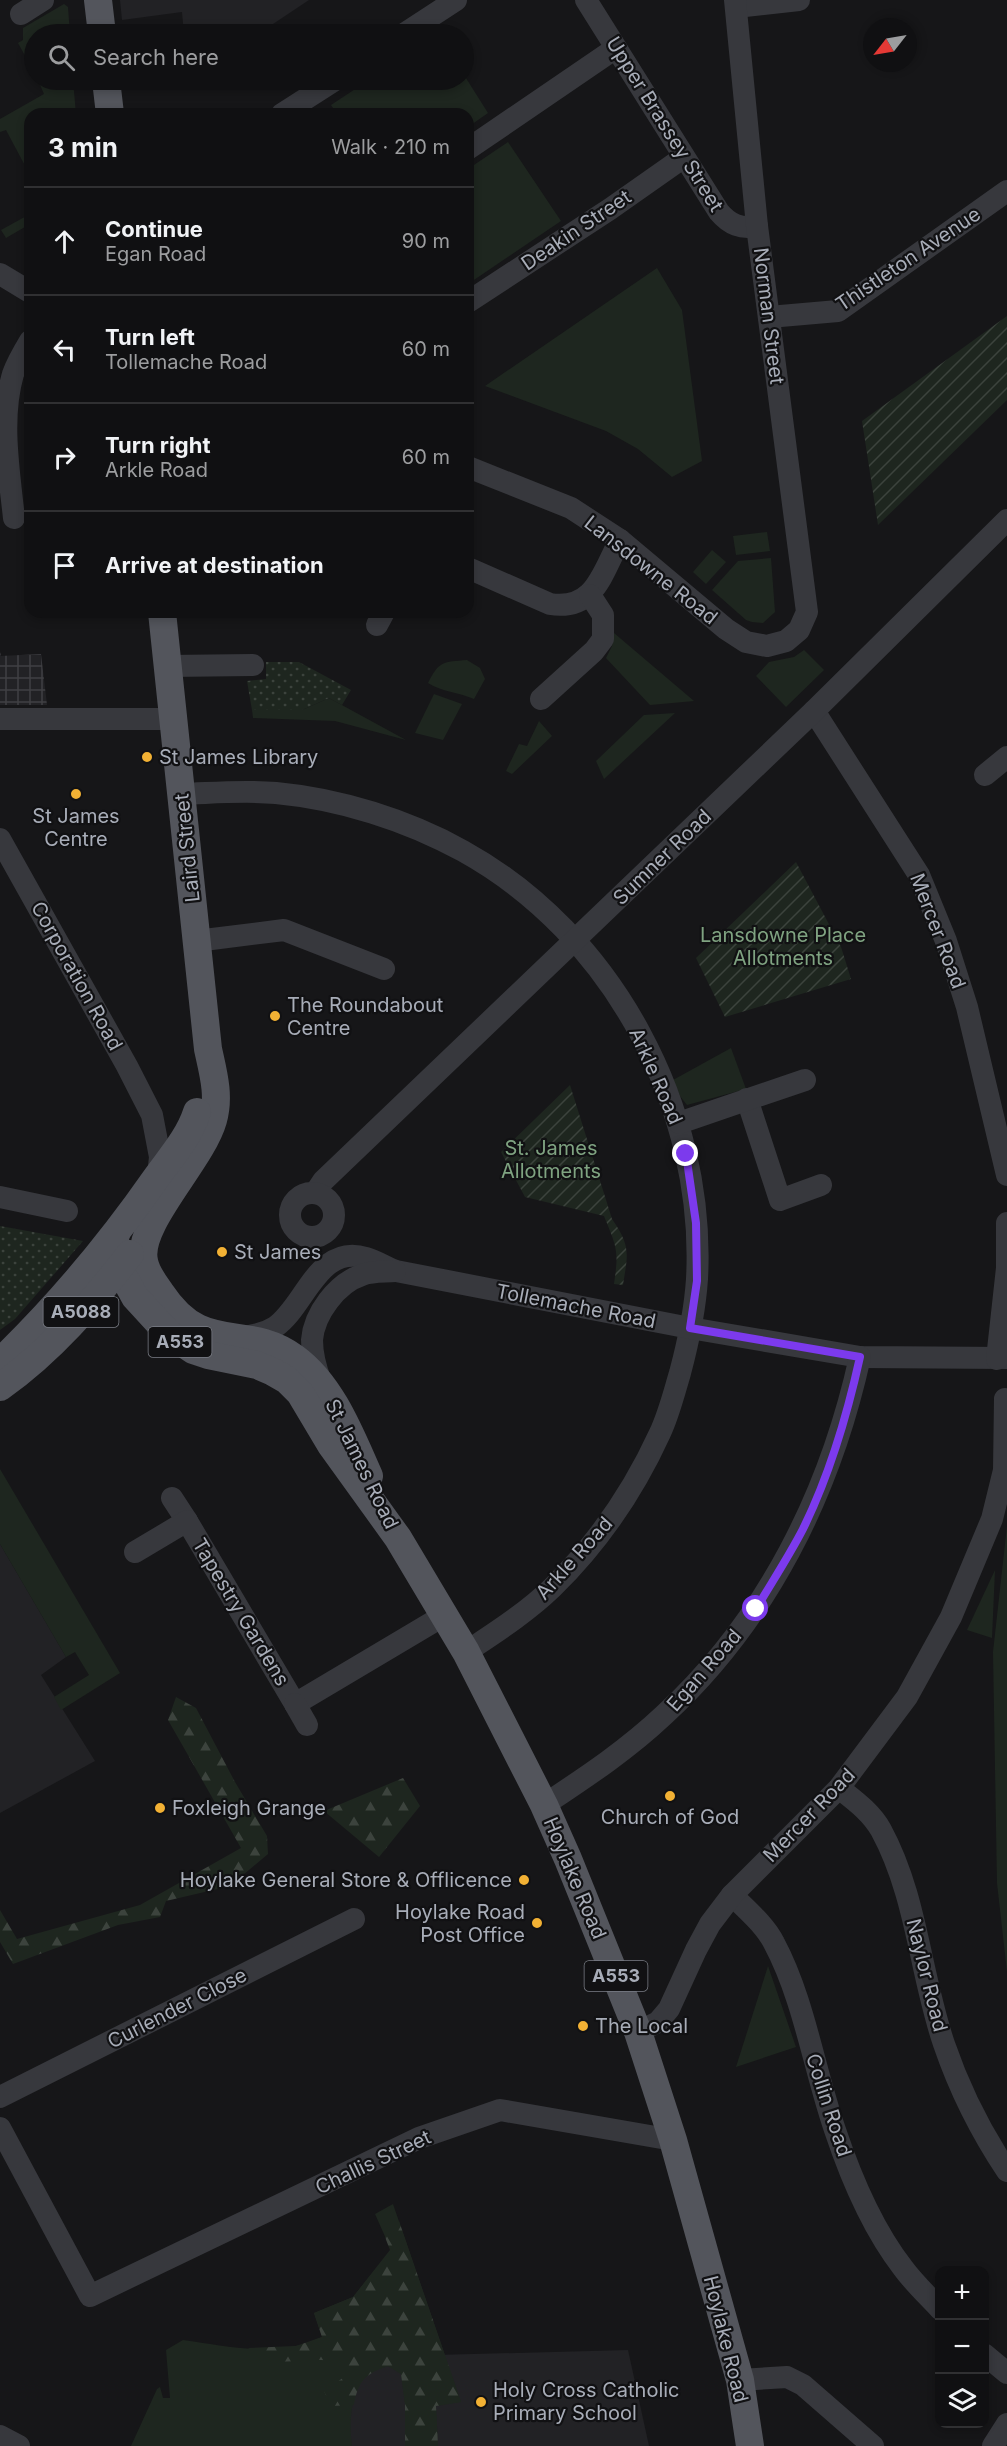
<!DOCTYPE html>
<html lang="en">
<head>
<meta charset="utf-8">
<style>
	body { margin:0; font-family:Inter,sans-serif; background:#1e1e20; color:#f1f3f6 }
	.controls { position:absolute; right:18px; bottom:18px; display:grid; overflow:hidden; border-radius:12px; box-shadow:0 3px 9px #0003 }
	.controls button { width:54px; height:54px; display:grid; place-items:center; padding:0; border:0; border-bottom:2px solid #303032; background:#101012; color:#f1f3f6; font:30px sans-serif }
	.compass { position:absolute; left:863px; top:18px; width:54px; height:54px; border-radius:50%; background:#101012; box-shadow:0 3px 9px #0003; rotate:239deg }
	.stop { position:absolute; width:18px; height:18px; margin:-14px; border:4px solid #7c3aed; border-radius:50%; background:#fff }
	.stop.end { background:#7c3aed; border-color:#fff; box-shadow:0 2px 6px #0008 }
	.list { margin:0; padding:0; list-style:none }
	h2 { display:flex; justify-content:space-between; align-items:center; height:78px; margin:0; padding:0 24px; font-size:26px }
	h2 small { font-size:20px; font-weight:400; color:#9c9d9f }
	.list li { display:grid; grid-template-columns:39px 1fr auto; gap:18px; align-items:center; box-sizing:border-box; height:108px; padding:0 24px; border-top:2px solid #303032 }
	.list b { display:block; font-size:22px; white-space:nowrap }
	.list p { margin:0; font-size:20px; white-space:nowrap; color:#9c9d9f }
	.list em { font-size:20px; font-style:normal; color:#9c9d9f }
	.icon { flex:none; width:33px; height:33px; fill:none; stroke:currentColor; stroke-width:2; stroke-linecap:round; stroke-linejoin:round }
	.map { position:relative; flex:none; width:1007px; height:2446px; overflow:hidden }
	.search { position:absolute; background:#101012; box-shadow:0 3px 9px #0003; left:24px; top:24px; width:450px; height:66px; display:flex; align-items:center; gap:15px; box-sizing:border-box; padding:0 21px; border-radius:33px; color:#9c9d9f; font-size:22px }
	.panel { position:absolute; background:#101012; box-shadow:0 3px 9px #0003; left:24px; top:108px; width:450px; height:510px; border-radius:18px }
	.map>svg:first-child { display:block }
	.built { fill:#222225 }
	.industrial { fill:url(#industrial-grid) }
	.grass { fill:#1e261f }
	.forest { fill:url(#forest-firs) }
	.park { fill:url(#park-dots) }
	.garden { fill:url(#garden-furrows) }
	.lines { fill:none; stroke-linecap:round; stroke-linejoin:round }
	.minor { stroke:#37383d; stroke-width:22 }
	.major { stroke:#53555c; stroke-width:28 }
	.route { stroke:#7c3aed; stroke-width:8 }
	.poi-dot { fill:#f2b134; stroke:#111113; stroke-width:2 }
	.labels { text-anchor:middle; stroke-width:4.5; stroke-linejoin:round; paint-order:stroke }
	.shield { fill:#111113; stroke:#7b7e86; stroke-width:1.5 }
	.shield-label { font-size:18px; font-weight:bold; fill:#a8adb8 }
	.street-label { font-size:20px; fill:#a8adb8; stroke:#111113 }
	.poi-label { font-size:20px; fill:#a8adb8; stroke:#111113; text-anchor:start }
	.park-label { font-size:20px; fill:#7fa381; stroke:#111113 }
</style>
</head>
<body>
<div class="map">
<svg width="1007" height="2446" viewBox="0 0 1007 2446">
	<defs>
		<pattern id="industrial-grid" width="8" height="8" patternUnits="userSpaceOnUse" patternTransform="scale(1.5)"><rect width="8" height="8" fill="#222225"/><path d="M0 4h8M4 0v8" fill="none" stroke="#3f3f43"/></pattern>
		<pattern id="forest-firs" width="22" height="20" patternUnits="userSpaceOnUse" patternTransform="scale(1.5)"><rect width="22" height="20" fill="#1e261f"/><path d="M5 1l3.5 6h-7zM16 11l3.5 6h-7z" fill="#3c433d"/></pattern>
		<pattern id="park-dots" width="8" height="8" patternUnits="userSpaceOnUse" patternTransform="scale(1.5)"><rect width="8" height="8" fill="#1e261f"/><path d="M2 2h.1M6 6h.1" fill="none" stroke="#3c433d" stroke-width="1.8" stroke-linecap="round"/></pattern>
		<pattern id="garden-furrows" width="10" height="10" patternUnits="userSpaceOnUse" patternTransform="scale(1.5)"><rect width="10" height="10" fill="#1e261f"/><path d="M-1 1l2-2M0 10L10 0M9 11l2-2" fill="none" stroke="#3c433d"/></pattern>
	</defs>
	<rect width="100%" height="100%" fill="#161618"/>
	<g class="built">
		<path d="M120 0H309L258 34H184L182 12 122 20Z"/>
		<path d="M0 1544 66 1657 41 1675 95 1761 0 1813Z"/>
		<path d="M628 2350 649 2446H324L323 2358Z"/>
	</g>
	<path class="industrial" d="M0 651 1 656 41 654 47 705H0Z"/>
	<g class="grass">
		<path d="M64 4 68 7 70 34H34V72L18 43 23 40V28Z"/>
		<path d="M464 75 488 113 468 127V114H337L331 105 369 80H464Z"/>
		<path d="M38 80H73L76 114H30V175L6 130 0 132V119L44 94Z"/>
		<path d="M508 142 561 221 468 284V169Z"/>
		<path d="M30 214V224L6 238 1 230Z"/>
		<path d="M657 268 682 310 702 461 672 477 638 449 606 431 485 386Z"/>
		<path d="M767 532 770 551 736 555 733 536Z"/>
		<path d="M712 550 726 562 706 584 693 572Z"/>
		<path d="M771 558 775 612 763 623 752 622 746 620 712 590 738 561Z"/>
		<path d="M614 633 694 701 650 705 606 658 612 646Z"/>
		<path d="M804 650 824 670 786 707 756 676 769 662 794 657Z"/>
		<path d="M467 660 480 668 485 679 474 699C458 692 442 692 428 683 439 661 443 662 467 660Z"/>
		<path d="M434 694 462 704 443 740 415 733Z"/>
		<path d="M329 698 406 740 335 721 253 718 252 710H302Z"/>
		<path d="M675 713 604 779 596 761 644 715Z"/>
		<path d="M539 721 552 736 512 774 506 771 519 744 527 746Z"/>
		<path d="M731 1048 746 1089 687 1105 680 1096 673 1080Z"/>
		<path d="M0 1469 120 1673 61 1710 54 1697 89 1675 75 1652 66 1657 0 1544Z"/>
		<path d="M1007 1526V1972L997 1883 993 1652Z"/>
		<path d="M995 1570 992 1638 967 1630Z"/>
		<path d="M768 1966 796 2047 736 2067Z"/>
		<path d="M393 2204 461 2402 436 2406 438 2446H405V2404L401 2374 388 2366C382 2368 375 2370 370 2373 350 2386 349 2425 352 2446H131L157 2389 160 2387 163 2398H170L166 2350 183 2340C220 2345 259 2354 295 2346 304 2345 314 2340 322 2337L314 2313 353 2297 391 2250 375 2214Z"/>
	</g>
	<g class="forest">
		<path d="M176 1697 196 1708 235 1782 267 1836 268 1854 230 1886 166 1901 160 1917 118 1925 13 1964 0 1942V1910L17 1939 140 1905 241 1848 168 1720Z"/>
		<path d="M403 1778 420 1806 379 1857 324 1811Z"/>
		<path d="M399 2221 461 2402 436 2406 438 2446H405V2404L401 2374 388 2366C365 2374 358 2381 354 2405L331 2406 324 2391 350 2373C328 2348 294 2368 269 2359 262 2357 255 2352 248 2348L296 2346 322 2337 314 2313 353 2297 390 2250 385 2237Z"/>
	</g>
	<g class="park">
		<path d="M266 662H299L351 690 342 705 329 698 302 710H252L247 681 266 679Z"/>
		<path d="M0 1226 83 1241 15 1319 0 1330Z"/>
	</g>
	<g class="garden">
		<path d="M1007 316V400L878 525 862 421Z"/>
		<path d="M796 862 841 947 851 979 725 1017 696 958Z"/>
		<path d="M570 1085 612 1219C631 1247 628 1253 623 1285L614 1284C619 1250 617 1248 604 1216L525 1197 501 1152Z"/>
	</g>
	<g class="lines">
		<g class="minor">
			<path d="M586 0 719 212C730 225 741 229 757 226"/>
			<path d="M736 7 799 0"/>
			<path d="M21 14 43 0"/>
			<path d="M404 34 456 0"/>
			<path d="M282 114 335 80"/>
			<path d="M468 149 616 48"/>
			<path d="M0 274 30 292"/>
			<path d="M468 302 610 209 684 157"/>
			<path d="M769 317 838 311 1007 191"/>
			<path d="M468 467 571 508 620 540 726 629 746 642 767 646 786 641 799 630 807 612 757 226 735 0"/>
			<path d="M14 518C9 471 0 419 13 374 17 363 24 351 30 341"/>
			<path d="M468 568 550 604C595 611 602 573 620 540"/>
			<path d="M377 625 384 612"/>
			<path d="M168 666 253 665"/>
			<path d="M541 699 594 651 603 639V615L590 595"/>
			<path d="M814 711 919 875 946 941 967 1007 1007 1175"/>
			<path d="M0 719H173"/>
			<path d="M985 775 1007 757"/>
			<path d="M181 794C213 793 245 790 276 793 340 799 407 820 463 851 613 934 706 1109 697 1279 695 1310 688 1343 680 1373 674 1393 669 1414 660 1433 634 1490 597 1544 552 1588 526 1613 496 1632 466 1652"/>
			<path d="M0 839 127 1066 152 1115 160 1157 158 1176"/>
			<path d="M196 941 284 930 384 969"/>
			<path d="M747 1099 780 1200 821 1185"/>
			<path d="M679 1123 805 1080"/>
			<path d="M315 1193 323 1181 814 711 1007 520"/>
			<circle cx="312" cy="1215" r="22"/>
			<path d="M0 1197 67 1211"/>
			<path d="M240 1337C253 1336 264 1334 275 1327 305 1307 318 1243 366 1258 376 1261 386 1267 396 1271L690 1328 860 1357 1007 1358"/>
			<path d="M997 1359 1007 1268V1223"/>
			<path d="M321 1382C316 1369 312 1355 312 1340 314 1314 337 1283 362 1275 371 1271 384 1272 395 1271"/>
			<path d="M172 1498 187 1521"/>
			<path d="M135 1552 187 1521 295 1704 443 1616"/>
			<path d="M295 1704 307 1725"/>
			<path d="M839 1788C854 1800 871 1812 881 1830 917 1896 920 1974 944 2044 959 2088 981 2132 1007 2171"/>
			<path d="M544 1805C586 1777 627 1750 664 1715 767 1620 830 1493 860 1357"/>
			<path d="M732 1895C747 1910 765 1925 774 1943 804 1999 814 2069 835 2130 851 2178 872 2228 903 2268 914 2283 928 2296 940 2309"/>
			<path d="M638 2032 658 2022 669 2009 696 1950 710 1924 732 1895 839 1788 907 1697 951 1617 992 1519 1004 1470 1005 1399"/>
			<path d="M0 2097 354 1919"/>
			<path d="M0 2128 90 2296 419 2138 500 2110 673 2140"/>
			<path d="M984 2354 1007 2373"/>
			<path d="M740 2380 787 2377 803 2385 873 2446"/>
			<path d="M0 2436 19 2446"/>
			<path d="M993 2446 1007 2424"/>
		</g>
		<g class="major">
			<path d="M98 0 102 34"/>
			<path d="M106 80 110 114"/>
			<path d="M162 612 208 1049C213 1072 220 1096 213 1120 201 1162 136 1224 144 1261 146 1273 154 1283 161 1293 204 1358 244 1321 295 1358 332 1385 351 1436 369 1476"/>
			<path d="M116 1234 113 1247 119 1268 135 1297 168 1333 193 1350 208 1355 257 1365 273 1372 287 1380 300 1393 331 1445 398 1538 466 1652 544 1805 568 1859 638 2032 673 2140 740 2380 750 2446"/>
			<path d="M0 1362C58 1306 110 1244 156 1178 171 1157 189 1137 197 1112"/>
			<path d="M0 1387C50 1352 93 1302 130 1254"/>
		</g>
	</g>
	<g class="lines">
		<path class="route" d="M686 1154 696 1223 697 1281 690 1328 860 1357C847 1416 830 1474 803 1529 789 1556 772 1582 756 1609"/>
	</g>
	<g class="poi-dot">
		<circle cx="147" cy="757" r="6"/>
		<circle cx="76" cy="794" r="6"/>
		<circle cx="275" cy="1016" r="6"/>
		<circle cx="222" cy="1252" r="6"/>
		<circle cx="670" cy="1796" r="6"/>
		<circle cx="160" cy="1808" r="6"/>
		<circle cx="524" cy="1880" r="6"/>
		<circle cx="537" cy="1923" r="6"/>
		<circle cx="583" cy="2026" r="6"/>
		<circle cx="481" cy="2402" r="6"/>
	</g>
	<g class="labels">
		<g class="shield">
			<rect x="43.5" y="1297" width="75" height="30" rx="4.5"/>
			<rect x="148.5" y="1327" width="63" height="30" rx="4.5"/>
			<rect x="584.5" y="1961" width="63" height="30" rx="4.5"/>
		</g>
		<g class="shield-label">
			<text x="81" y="1318">A5088</text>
			<text x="180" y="1348">A553</text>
			<text x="616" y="1982">A553</text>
		</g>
		<g class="street-label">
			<text transform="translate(665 124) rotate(58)" y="7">Upper Brassey Street</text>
			<text transform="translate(576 230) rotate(-34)" y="7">Deakin Street</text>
			<text transform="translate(908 259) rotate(-34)" y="7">Thistleton Avenue</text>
			<text transform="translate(769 316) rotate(83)" y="7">Norman Street</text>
			<text transform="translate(651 570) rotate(38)" y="7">Lansdowne Road</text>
			<text transform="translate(187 848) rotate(-96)" y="7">Laird Street</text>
			<text transform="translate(662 857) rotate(-44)" y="7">Sumner Road</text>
			<text transform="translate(938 931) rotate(69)" y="7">Mercer Road</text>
			<text transform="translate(77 976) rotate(61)" y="7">Corporation Road</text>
			<text transform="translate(656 1076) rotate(66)" y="7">Arkle Road</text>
			<text transform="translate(576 1306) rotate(11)" y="7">Tollemache Road</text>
			<text transform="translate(362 1464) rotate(64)" y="7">St James Road</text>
			<text transform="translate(574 1558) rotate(-48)" y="7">Arkle Road</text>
			<text transform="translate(241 1612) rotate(59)" y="7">Tapestry Gardens</text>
			<text transform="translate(704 1670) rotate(-49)" y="7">Egan Road</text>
			<text transform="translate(809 1815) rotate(-46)" y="7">Mercer Road</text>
			<text transform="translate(575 1878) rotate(67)" y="7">Hoylake Road</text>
			<text transform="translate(927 1975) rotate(76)" y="7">Naylor Road</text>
			<text transform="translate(177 2008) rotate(-27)" y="7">Curlender Close</text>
			<text transform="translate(829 2105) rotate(72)" y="7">Collin Road</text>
			<text transform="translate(373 2162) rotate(-25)" y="7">Challis Street</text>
			<text transform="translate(726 2339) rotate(76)" y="7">Hoylake Road</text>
		</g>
		<g class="poi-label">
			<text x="159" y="764">St James Library</text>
			<text x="76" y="823" text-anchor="middle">St James<tspan x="76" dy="23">Centre</tspan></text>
			<text x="287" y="1012">The Roundabout<tspan x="287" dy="23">Centre</tspan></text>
			<text x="234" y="1259">St James</text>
			<text x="172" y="1815">Foxleigh Grange</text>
			<text x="670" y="1824" text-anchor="middle">Church of God</text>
			<text x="512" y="1887" text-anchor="end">Hoylake General Store &amp; Offlicence</text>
			<text x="525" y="1919" text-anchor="end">Hoylake Road<tspan x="525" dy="23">Post Office</tspan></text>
			<text x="595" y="2033">The Local</text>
			<text x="493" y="2397">Holy Cross Catholic<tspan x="493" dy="23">Primary School</tspan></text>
		</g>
		<g class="park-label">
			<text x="783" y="942">Lansdowne Place<tspan x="783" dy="23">Allotments</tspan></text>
			<text x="551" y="1155">St. James<tspan x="551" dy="23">Allotments</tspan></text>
		</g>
	</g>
</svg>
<div class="controls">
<button>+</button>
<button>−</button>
<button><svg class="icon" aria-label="layers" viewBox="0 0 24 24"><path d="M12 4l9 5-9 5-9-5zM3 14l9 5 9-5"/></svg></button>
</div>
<svg class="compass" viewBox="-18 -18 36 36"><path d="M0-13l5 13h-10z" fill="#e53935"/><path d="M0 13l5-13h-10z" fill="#9c9d9f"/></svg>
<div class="stop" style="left:756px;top:1609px"></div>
<div class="stop end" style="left:686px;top:1154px"></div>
<div class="search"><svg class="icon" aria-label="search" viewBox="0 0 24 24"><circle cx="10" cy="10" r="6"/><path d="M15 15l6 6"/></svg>Search here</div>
<section class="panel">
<h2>3 min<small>Walk · 210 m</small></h2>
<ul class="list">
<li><svg class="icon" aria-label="ahead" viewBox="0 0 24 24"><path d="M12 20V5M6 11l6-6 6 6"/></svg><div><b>Continue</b><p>Egan Road</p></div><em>90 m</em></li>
<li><svg class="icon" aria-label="left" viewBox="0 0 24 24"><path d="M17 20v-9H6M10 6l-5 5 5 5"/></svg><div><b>Turn left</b><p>Tollemache Road</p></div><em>60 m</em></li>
<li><svg class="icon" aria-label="right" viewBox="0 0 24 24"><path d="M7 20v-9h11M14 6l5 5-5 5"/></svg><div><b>Turn right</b><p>Arkle Road</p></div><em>60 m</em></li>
<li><svg class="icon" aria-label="arrive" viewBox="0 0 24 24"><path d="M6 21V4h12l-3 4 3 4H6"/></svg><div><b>Arrive at destination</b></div></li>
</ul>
</section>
</div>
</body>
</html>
